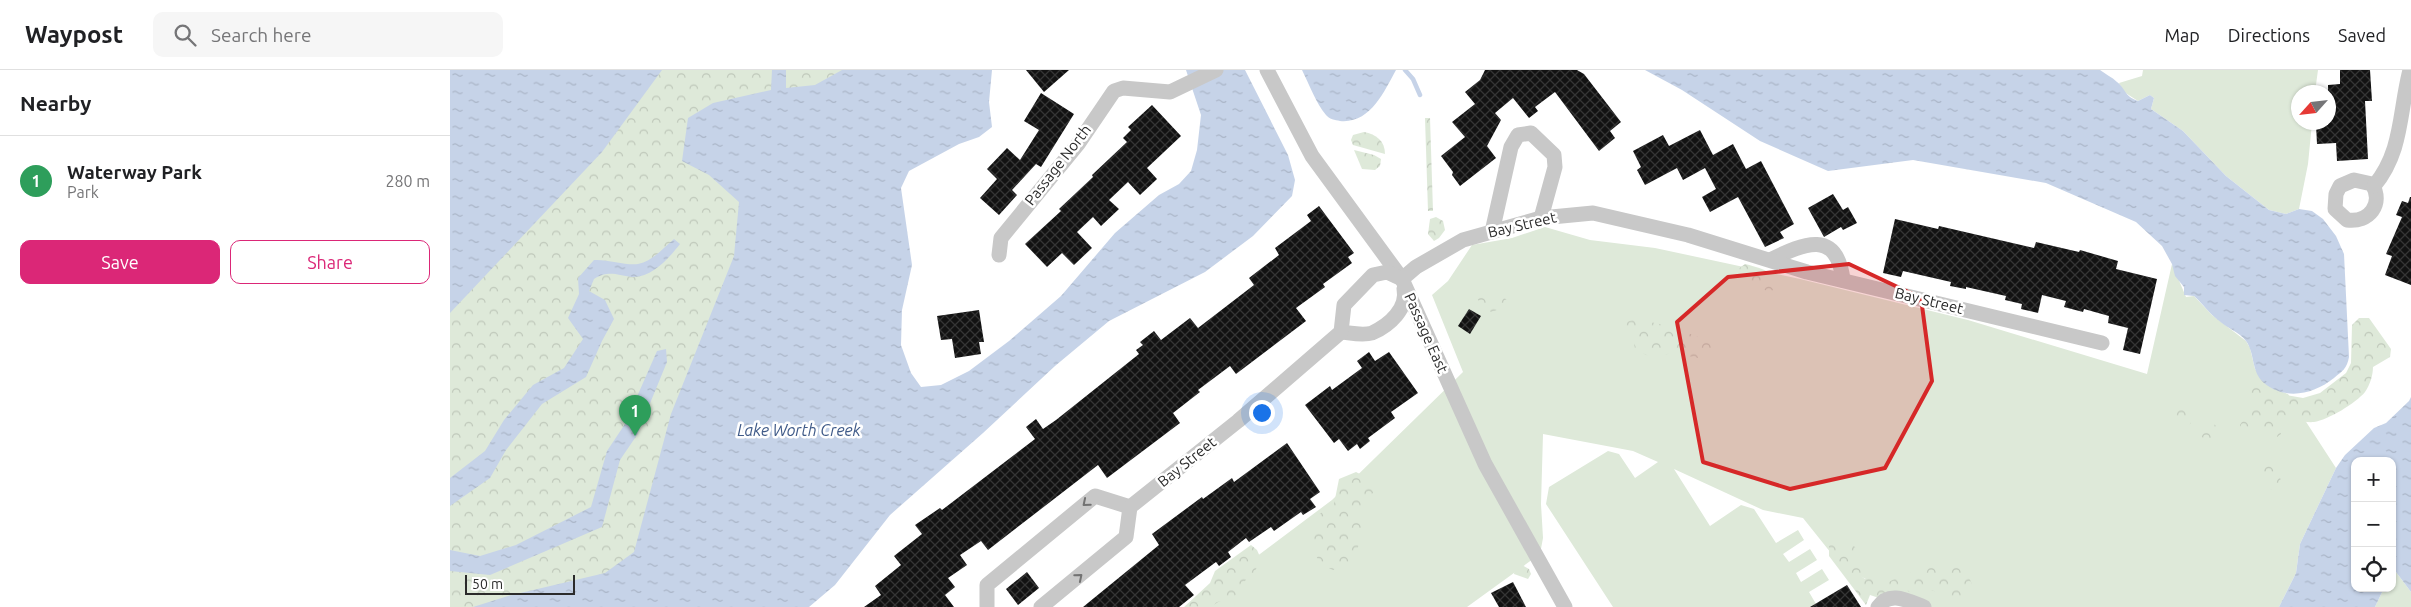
<!DOCTYPE html>
<html lang="en">
<head>
<meta charset="utf-8">
<style>
	body { margin:0; font-family:Ubuntu,sans-serif; background:#f6f6f6; color:#202124 }
	.controls { position:absolute; right:15px; bottom:15px; display:grid; overflow:hidden; border-radius:10px; box-shadow:0 1px 4px #0004 }
	.controls button { width:45px; height:45px; display:grid; place-items:center; padding:0; border:0; border-bottom:1px solid #e0e0e0; background:#fff; color:#202124; font:25px sans-serif }
	.compass { position:absolute; left:1841px; top:15px; width:45px; height:45px; border-radius:50%; background:#fff; box-shadow:0 1px 4px #0004; rotate:243deg }
	.scale { position:absolute; left:15px; bottom:12px; width:110px; box-sizing:border-box; padding-left:5px; border:2px solid #2b2b2b; border-top:0; font-size:14px; line-height:18px; white-space:nowrap; color:#2b2b2b; -webkit-text-stroke:4px #fff; paint-order:stroke }
	.you { position:absolute; left:811px; top:342px; width:18px; height:18px; margin:-12px; border:4px solid #fff; border-radius:50%; background:#1a73e8; box-shadow:0 0 0 8px #1a73e833 }
	.badge { display:grid; place-items:center; width:32px; height:32px; border-radius:50%; background:#db2777; color:#fff; font-size:16px; font-weight:700 }
	.pin { position:absolute; translate:-50% -41px; filter:drop-shadow(0 1px 2px #0008) }
	.pin::after { content:''; position:absolute; top:26px; width:18px; height:15px; background:inherit; clip-path:polygon(0 0,100% 0,50% 100%) }
	.list { margin:0; padding:0; list-style:none }
	h2 { display:flex; justify-content:space-between; align-items:center; height:65px; margin:0; padding:0 20px; font-size:21px }
	h2 small { font-size:16px; font-weight:400; color:#757577 }
	.list li { display:grid; grid-template-columns:32px 1fr auto; gap:15px; align-items:center; box-sizing:border-box; height:90px; padding:0 20px; border-top:1px solid #e0e0e0 }
	.list b { display:block; font-size:19px; white-space:nowrap }
	.list p { margin:0; font-size:16px; white-space:nowrap; color:#757577 }
	.list em { font-size:16px; font-style:normal; color:#757577 }
	.actions { display:flex; gap:10px; padding:15px 20px }
	.actions a { flex:1; padding:11px 0; border:1px solid #db2777; border-radius:10px; text-align:center; font-size:18px; color:#db2777 }
	.actions .main { background:#db2777; color:#fff }
	.icon { flex:none; width:28px; height:28px; fill:none; stroke:currentColor; stroke-width:2; stroke-linecap:round; stroke-linejoin:round }
	.map { position:relative; flex:none; width:1961px; height:537px; overflow:hidden }
	header { display:flex; align-items:center; gap:30px; box-sizing:border-box; height:70px; padding:0 25px; background:#fff; border-bottom:1px solid #e0e0e0 }
	header strong { font-size:24px }
	nav { display:flex; gap:28px; margin-inline-start:auto; font-size:18px }
	.search { width:350px; height:45px; background:#f6f6f6; display:flex; align-items:center; gap:12px; box-sizing:border-box; padding:0 18px; border-radius:10px; color:#757577; font-size:19px }
	main { display:flex }
	aside { flex:1; background:#fff }
	.map>svg:first-child { display:block }
	.grass { fill:#dee9d9 }
	.forest { fill:url(#forest-crowns) }
	.water { fill:url(#water-ripples) }
	.lines { fill:none; stroke-linecap:round; stroke-linejoin:round }
	.stream { stroke:#c6d3e8; stroke-width:4.5 }
	.building { fill:url(#building-cross-hatch) }
	.minor { stroke:#c8c8c8; stroke-width:15 }
	.oneway { stroke:#727272 }
	.marked { fill:#d62828; fill-opacity:0.2; stroke:#d62828; stroke-width:4; stroke-linejoin:round }
	.labels { text-anchor:middle; stroke-width:5; stroke-linejoin:round; paint-order:stroke }
	.street-label { font-size:15px; fill:#2b2b2b; stroke:#fff }
	.water-label { font-size:16px; font-style:italic; fill:#3f5a88; stroke:#fff }
</style>
</head>
<body>
<header>
<strong>Waypost</strong>
<div class="search"><svg class="icon" aria-label="search" viewBox="0 0 24 24"><circle cx="10" cy="10" r="6"/><path d="M15 15l6 6"/></svg>Search here</div>
<nav><a>Map</a><a>Directions</a><a>Saved</a></nav>
</header>
<main>
<aside>
<h2>Nearby<small></small></h2>
<ul class="list">
<li><span class="badge" style="background:#2e9e5b">1</span><div><b>Waterway Park</b><p>Park</p></div><em>280 m</em></li>
</ul>
<div class="actions"><a class="main">Save</a><a>Share</a></div>
</aside>
<div class="map">
<svg width="1961" height="537" viewBox="0 0 1961 537">
	<defs>
		<pattern id="forest-crowns" width="20" height="18" patternUnits="userSpaceOnUse" patternTransform="scale(1.25)"><rect width="20" height="18" fill="#dee9d9"/><path d="M2 6a3 3 0 1 1 6 0M12 15a3 3 0 1 1 6 0" fill="none" stroke="#bfc8ba"/></pattern>
		<pattern id="water-ripples" width="26" height="14" patternUnits="userSpaceOnUse" patternTransform="scale(1.25)"><rect width="26" height="14" fill="#c6d3e8"/><path d="M2 4q2-2 4 0t4 0M15 11q2-2 4 0t4 0" fill="none" stroke="#aab5c7"/></pattern>
		<pattern id="building-cross-hatch" width="8" height="8" patternUnits="userSpaceOnUse" patternTransform="scale(1.25)"><rect width="8" height="8" fill="#121212"/><path d="M0 0l8 8M0 8l8-8" fill="none" stroke="#353535"/></pattern>
	</defs>
	<rect width="100%" height="100%" fill="#fff"/>
	<g class="grass">
		<path d="M1693 0H1868L1865 22H1848V52L1862 53 1858 94 1849 139 1836 144 1819 140 1776 106 1733 61 1701 39 1704 28 1700 25 1688 31 1674 22 1669 13 1692 6Z"/>
		<path d="M1095 157 1140 170 1205 178 1350 209 1518 250 1697 304 1722 194 1736 227 1744 226 1762 245 1796 271 1800 278 1805 299 1822 318 1838 324 1886 398 1850 474 1846 503 1829 537H1474L1393 498 1353 448 1313 440 1224 399 1260 456 1291 435 1304 439 1326 473 1348 460 1354 470 1333 484 1339 492 1360 479 1367 490 1346 503 1351 512 1372 499 1379 510 1359 522 1366 534 1360 537H1163L1096 434 1099 417 1158 381 1169 384 1185 408 1208 392 1183 381 1093 364 1091 434 1093 468 1090 484 1017 537H739L882 430 1013 302 982 225 998 211 1022 175 1062 168Z"/>
		<path d="M1946 502 1961 522V537H1925L1934 518H1942V503Z"/>
	</g>
	<g class="forest">
		<path d="M195 0H415L330 537H0V225Z"/>
		<path d="M975 48H980L983 141H978Z"/>
		<path d="M914 62C926 64 935 71 935 84L903 75 901 70 903 65Z"/>
		<path d="M904 80 924 85 931 89 930 96 925 100 912 99Z"/>
		<path d="M986 147 993 151 995 160 989 168 984 171 978 164 980 149Z"/>
		<path d="M1295 194C1307 197 1334 203 1324 220L1317 221 1304 214 1292 212 1286 204 1287 200Z"/>
		<path d="M1041 223 1056 229 1059 236 1041 242 1027 229 1031 225Z"/>
		<path d="M1909 248H1919L1941 279 1940 287 1923 297C1923 305 1920 315 1915 322 1906 333 1878 350 1864 352 1852 353 1842 348 1831 344V364L1827 367 1809 361 1802 363 1792 362 1790 355 1797 343 1803 312 1806 309 1815 317 1830 324 1853 328 1870 323 1896 303 1901 293 1902 255Z"/>
		<path d="M1187 249 1223 257 1233 264H1241L1264 273 1265 277 1261 284 1247 288 1222 282 1211 287H1201L1185 280 1183 264H1179L1174 258 1176 252Z"/>
		<path d="M1734 333 1740 336 1741 353 1737 356 1724 349 1721 342 1725 334Z"/>
		<path d="M1753 350C1765 350 1768 358 1772 369L1770 372C1755 375 1747 366 1750 352Z"/>
		<path d="M1820 394C1828 401 1835 410 1827 419L1822 420 1812 413 1809 404 1813 397Z"/>
		<path d="M906 402 916 407 924 421 915 435 909 474 904 489 883 500 871 495 862 478 863 464 868 445 884 434 889 409Z"/>
		<path d="M1396 469C1411 479 1411 490 1411 506L1415 509 1426 508 1437 514C1446 505 1461 507 1468 497L1482 496 1491 499 1494 495C1508 494 1517 501 1522 514L1517 529 1510 531 1468 515 1459 522 1455 517 1429 528 1420 525 1416 535 1379 486V476L1385 471Z"/>
		<path d="M801 475 807 480 811 489 804 503 797 508 783 529 775 532H768L761 537H734L760 513 765 501Z"/>
		<path d="M1068 493 1079 499 1081 504 1078 509 1064 504 1065 495Z"/>
	</g>
	<g class="water">
		<path d="M0 0H212L152 82 0 243Z"/>
		<path d="M322 0H336V18L365 15 392 0H542L539 32 542 57 529 67 509 74 459 101 451 118 462 195 452 240 451 275 461 303 471 317 491 315 519 301 559 271 611 226 665 163 709 125 729 114 741 101 747 80 751 45 736 0H795L838 85 845 110 842 126 803 166 755 202 659 251 605 296 533 363 440 445 385 515 359 537H23L58 526 155 503 184 482 221 344 284 186 289 132 259 105 232 91 238 48 263 33 321 20Z"/>
		<path d="M852 0H946C934 22 920 54 890 51 885 50 879 49 876 45 866 33 859 14 852 0Z"/>
		<path d="M1195 0H1650C1655 4 1662 7 1667 12 1676 19 1674 26 1688 31L1700 25 1704 28 1701 39 1733 61 1776 106 1819 140 1836 144 1849 139 1862 141 1873 149 1886 166 1894 184 1899 287C1897 299 1892 301 1884 308 1864 324 1836 331 1814 313 1801 302 1805 283 1796 271 1789 262 1777 258 1768 250 1759 243 1753 234 1744 226L1734 225V217L1725 206 1722 194 1712 176 1686 152 1596 113 1463 90 1378 101 1310 71 1232 20Z"/>
		<path d="M224 169 230 174C219 188 202 208 182 207 166 205 159 200 144 209L139 221 155 230 164 249 152 271 136 307 92 334 56 380 40 408 0 436V408L35 381 54 350 83 315 114 298 133 269 118 248 129 224 128 208 144 190C158 189 177 196 188 194 203 191 213 178 224 169Z"/>
		<path d="M216 279 217 292 187 365 170 390 152 457 40 505 0 501V480L30 486 66 475 141 437 157 381 175 354 207 281Z"/>
		<path d="M1961 327V522L1946 502 1942 503V391H1905V518H1934L1925 537H1829L1846 503 1850 474 1886 398 1895 385 1924 358 1936 353 1959 331Z"/>
	</g>
	<g class="lines">
		<path class="stream" d="M955 0 963 9 970 25"/>
	</g>
	<g class="building">
		<path d="M576 0H619L594 22Z"/>
		<path d="M1035 0H1127L1134 4 1171 52 1160 61 1165 68 1149 81 1105 22 1085 37 1088 41 1079 48 1063 28 1045 43 1051 50 1037 76 1046 88 1010 116 1002 105 1003 102 991 86 1015 67 1002 52 1025 34 1015 22 1030 10Z"/>
		<path d="M1890 0H1920L1922 31H1915L1918 89 1887 91 1886 73 1867 74 1866 55H1878V15L1890 14Z"/>
		<path d="M591 23 624 44 591 97 586 94 562 120 567 125 549 145 530 128 547 109 537 99 557 78 570 90 589 60 574 51Z"/>
		<path d="M702 35 731 66 697 98 707 109 690 125 678 112 659 130 669 139 651 156 643 147 627 162 642 178 624 195 612 183 597 197 575 174 611 141 609 139 643 107 642 105 677 72 673 68 681 60 678 57Z"/>
		<path d="M1250 60 1263 85 1283 74 1296 99 1311 91 1344 154 1330 162 1334 168 1315 177 1288 127 1260 142 1252 127 1266 119 1255 98 1233 110 1227 98 1195 115 1187 100 1191 97 1183 81 1213 65 1219 76Z"/>
		<path d="M1383 124 1393 140 1398 137 1407 153 1393 160 1391 157 1374 167 1358 138Z"/>
		<path d="M1960 127H1961V215L1935 205 1942 186 1936 184 1952 147 1946 145 1952 131 1958 133Z"/>
		<path d="M869 136 904 183 898 187 902 193 873 214 875 217 846 238 856 251 786 304 780 296 748 320 750 322 723 343 730 353 657 408 648 395 538 480 531 471 510 485 517 495 498 508 505 517 495 525 504 537H414L431 525 425 516 451 495 444 486 472 464 465 455 490 438 492 440 585 369 576 357 586 349 593 359 606 350 689 284 686 280 693 275 690 272 704 261 711 270 740 248 748 258 804 215 799 208 829 185 825 178 861 151 857 145Z"/>
		<path d="M1445 149 1488 159 1489 156 1584 178 1586 172 1629 182 1630 180 1668 191 1666 199 1707 209 1690 284 1673 280 1678 258 1658 253 1659 246 1634 239 1633 242 1614 237 1616 231 1592 225 1588 243 1571 239 1572 234 1555 230 1556 226 1516 217V219L1500 216 1501 212 1453 201 1451 207 1433 203Z"/>
		<path d="M1019 239 1031 246 1020 264 1008 256Z"/>
		<path d="M529 240 534 272H529L531 284 505 288 502 269 491 270 487 246Z"/>
		<path d="M919 282 925 291 939 282 968 323 941 342 945 348 918 368 920 371 910 379 907 374 898 381 889 369 884 373 855 335 880 316 882 320 912 298 907 291Z"/>
		<path d="M837 373 870 422 860 429 866 437 853 445 851 442 824 461 821 457 799 472 796 468 778 482 781 487 769 496 766 492 735 515 744 525 729 537H633L709 475 702 464 752 427 753 429 782 408 784 412Z"/>
		<path d="M577 502 589 518 568 535 556 519Z"/>
		<path d="M1063 512 1076 537H1049L1041 523Z"/>
		<path d="M1397 515 1411 537H1360Z"/>
	</g>
	<g class="lines">
		<g class="minor">
			<path d="M817 0 862 86 952 209 1035 394 1115 537"/>
			<path d="M1904 110 1922 114C1934 134 1919 153 1897 150L1885 139 1886 124 1890 116Z"/>
			<path d="M1924 116C1953 81 1949 42 1960 0"/>
			<path d="M1042 162 1061 77 1068 65 1081 63 1104 85 1105 97 1091 148"/>
			<path d="M549 185 551 168 628 74 664 21 673 18 720 22 766 0"/>
			<path d="M1320 190C1354 173 1387 159 1393 210"/>
			<path d="M891 262C901 263 913 266 922 263 940 255 958 238 954 219"/>
			<path d="M537 537V515L645 426 680 437"/>
			<path d="M591 537 676 467 680 437 788 351 891 262 894 235 923 205 937 202 952 209 966 197 1013 170 1091 148 1143 143 1238 165 1357 202 1652 273"/>
			<path d="M1428 537C1440 520 1458 531 1474 537"/>
		</g>
	</g>
	<defs><path id="oneway-chevron" d="M-2-3.5L2.5 0L-2 3.5" fill="none" stroke-width="1.6" stroke-linecap="round" stroke-linejoin="round" transform="scale(1.25)"/></defs>
	<g class="oneway">
		<use href="#oneway-chevron" transform="translate(636 433) rotate(140)"/>
		<use href="#oneway-chevron" transform="translate(629 507) rotate(-40)"/>
	</g>
	<path class="marked" d="M1399 194 1471 228 1482 311 1435 398 1340 419 1253 392 1227 252 1278 207Z"/>
	<g class="labels">
		<g class="street-label">
			<text transform="translate(608 95) rotate(-52)" y="5">Passage North</text>
			<text transform="translate(1072 155) rotate(-13)" y="5">Bay Street</text>
			<text transform="translate(1479 231) rotate(14)" y="5">Bay Street</text>
			<text transform="translate(976 263) rotate(66)" y="5">Passage East</text>
			<text transform="translate(737 392) rotate(-39)" y="5">Bay Street</text>
		</g>
		<g class="water-label">
			<text x="349" y="366">Lake Worth Creek</text>
		</g>
	</g>
</svg>
<div class="controls">
<button>+</button>
<button>−</button>
<button><svg class="icon" aria-label="locate" viewBox="0 0 24 24"><circle cx="12" cy="12" r="6"/><path d="M12 2v4M12 18v4M2 12h4M18 12h4"/></svg></button>
</div>
<svg class="compass" viewBox="-18 -18 36 36"><path d="M0-13l5 13h-10z" fill="#e53935"/><path d="M0 13l5-13h-10z" fill="#757577"/></svg>
<div class="scale">50 m</div>
<div class="you"></div>
<div class="pin badge" style="left:185px;top:366px;background:#2e9e5b">1</div>
</div>
</main>
</body>
</html>
